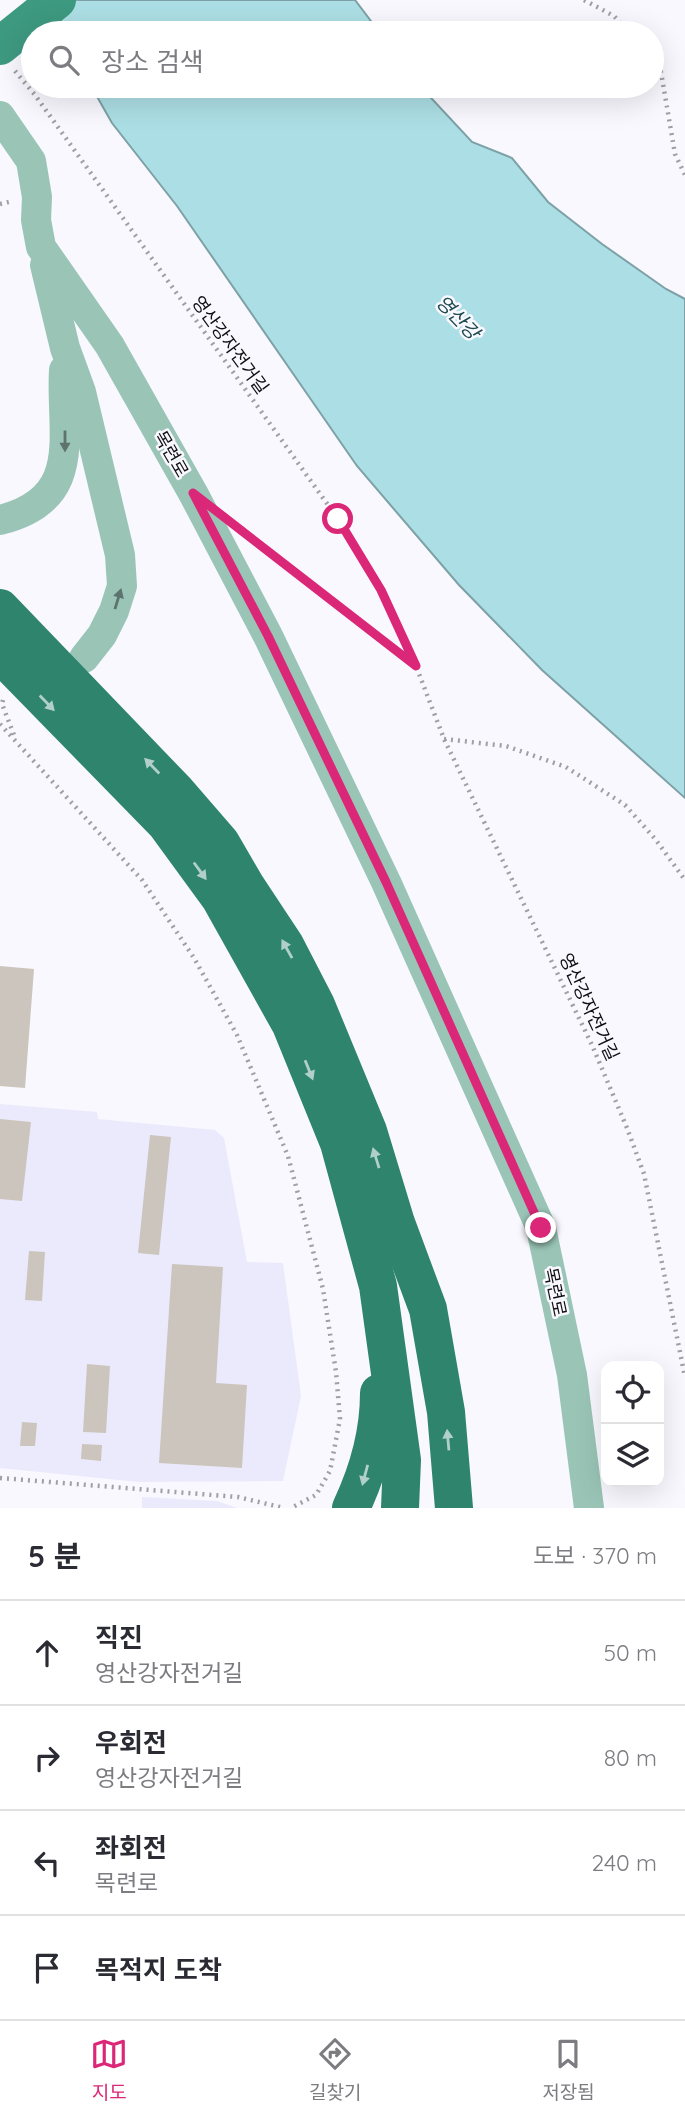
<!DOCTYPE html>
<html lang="ko">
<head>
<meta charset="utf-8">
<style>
	body { margin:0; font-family:Quicksand,"Noto Sans KR",sans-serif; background:#f2f2f3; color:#2b2b33 }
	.controls { position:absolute; right:21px; bottom:21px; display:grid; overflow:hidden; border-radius:14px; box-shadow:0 7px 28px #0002 }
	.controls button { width:63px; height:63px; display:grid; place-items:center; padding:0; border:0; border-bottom:2px solid #e1e1e2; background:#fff; color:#2b2b33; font:35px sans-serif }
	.stop { position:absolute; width:21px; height:21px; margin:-16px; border:5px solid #db2777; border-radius:50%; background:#fff }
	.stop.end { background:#db2777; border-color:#fff; box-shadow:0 2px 7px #0008 }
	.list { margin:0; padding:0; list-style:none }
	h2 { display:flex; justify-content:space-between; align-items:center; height:91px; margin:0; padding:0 28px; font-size:30px }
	h2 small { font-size:23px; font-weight:400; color:#7c7c81 }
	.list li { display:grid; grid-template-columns:46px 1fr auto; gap:21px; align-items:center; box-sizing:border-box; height:105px; padding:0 28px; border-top:2px solid #e1e1e2 }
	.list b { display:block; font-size:26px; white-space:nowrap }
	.list p { margin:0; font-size:23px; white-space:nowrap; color:#7c7c81 }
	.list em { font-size:23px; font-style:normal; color:#7c7c81 }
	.icon { flex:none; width:38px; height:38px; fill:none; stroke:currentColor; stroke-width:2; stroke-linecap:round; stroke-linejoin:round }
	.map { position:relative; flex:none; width:685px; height:1508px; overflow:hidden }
	.search { position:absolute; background:#fff; box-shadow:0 7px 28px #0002; left:21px; right:21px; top:21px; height:77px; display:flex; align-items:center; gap:18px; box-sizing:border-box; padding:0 24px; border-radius:38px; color:#7c7c81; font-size:26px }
	.sheet { height:511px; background:#fff }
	nav { display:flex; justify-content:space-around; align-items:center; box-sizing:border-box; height:98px; border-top:2px solid #e1e1e2; background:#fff; font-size:19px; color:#7c7c81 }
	nav a { display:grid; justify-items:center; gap:4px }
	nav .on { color:#db2777 }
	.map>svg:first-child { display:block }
	.built { fill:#ebeafc }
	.water { fill:#acdfe5; stroke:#7da1a6; stroke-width:2 }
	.building { fill:#ccc5bd }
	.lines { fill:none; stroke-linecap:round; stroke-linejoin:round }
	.path { stroke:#9f9fa4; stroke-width:4.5; stroke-dasharray:2 5; stroke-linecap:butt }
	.minor { stroke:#9ac5b6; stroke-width:30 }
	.major { stroke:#3d997f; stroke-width:38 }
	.highway { stroke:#2e846c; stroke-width:38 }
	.oneway { fill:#5c746d }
	.oneway2 { fill:#b1cfcb }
	.route { stroke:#db2777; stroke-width:9 }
	.labels { text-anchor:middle; stroke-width:5; stroke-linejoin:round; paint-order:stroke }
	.street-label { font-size:18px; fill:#101013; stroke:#f8f8fe }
	.water-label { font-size:19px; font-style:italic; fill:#1d4a4f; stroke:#f8f8fe }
</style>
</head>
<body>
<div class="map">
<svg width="685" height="1508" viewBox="0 0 685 1508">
	<rect width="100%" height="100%" fill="#f8f8fe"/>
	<g class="built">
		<path d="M0 1104 97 1112 98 1119 215 1130 224 1138 247 1262 283 1263 301 1396 283 1481 139 1482 0 1468Z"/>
		<path d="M142 1497 217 1501 237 1508H142Z"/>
	</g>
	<g class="water">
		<path d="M37 0H355L380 33H59Z"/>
		<path d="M91 86H420L472 142 512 158 548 202 602 244 666 289 685 299V798L542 670 459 585 357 466 177 206 112 123Z"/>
	</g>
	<g class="building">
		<path d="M0 966 34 969 25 1088 0 1086Z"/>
		<path d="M0 1119 31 1122 22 1201 0 1199Z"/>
		<path d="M150 1135 171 1137 159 1255 138 1253Z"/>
		<path d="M29 1251 45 1252 42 1301 25 1300Z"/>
		<path d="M172 1264 223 1267 216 1383 247 1385 242 1468 159 1463Z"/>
		<path d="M87 1364 110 1366 106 1433 83 1432Z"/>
		<path d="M22 1422 37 1423 35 1446H20Z"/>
		<path d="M82 1444 102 1445 101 1461 81 1459Z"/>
	</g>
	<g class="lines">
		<g class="path">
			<path d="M584 0 614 16 629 33"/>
			<path d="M652 60 661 72 675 154 685 175"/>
			<path d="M15 71 35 95 338 519 381 590 416 666 444 739 592 1045 627 1128 644 1174 685 1377"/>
			<path d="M0 204 13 201"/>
			<path d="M242 531 415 666"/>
			<path d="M3 700 2 704 14 735"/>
			<path d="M0 724 142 880 194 958 237 1035 288 1156 323 1289 336 1372 340 1419 330 1471 316 1495 291 1508"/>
			<path d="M444 739 506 746 566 767 625 805 656 840 685 880"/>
			<path d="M0 1478 238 1497 284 1508"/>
		</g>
		<g class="minor">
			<path d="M0 116 31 161 37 197 36 220 41 247 110 346 193 493 268 636 386 882 541 1228 572 1375 589 1508"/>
			<path d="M45 265 65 348 81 392 120 555 122 586 114 611 102 635 84 658"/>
			<path d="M0 520C86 499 60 433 64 370"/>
		</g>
		<path class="major" d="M0 46 57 0"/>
		<g class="highway">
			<path d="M0 608 176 791 221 843 246 886 285 945 316 1005 368 1131 396 1223 428 1309 446 1412 454 1508"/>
			<path d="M0 654 166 824 220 898 291 1025 339 1143 378 1286 402 1460 400 1508"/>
			<path d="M351 1508C368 1472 379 1433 379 1393"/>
		</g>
	</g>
	<defs><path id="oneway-solid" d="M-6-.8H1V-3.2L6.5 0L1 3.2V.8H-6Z" transform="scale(1.75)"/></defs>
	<g class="oneway">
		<use href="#oneway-solid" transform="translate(65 441) rotate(90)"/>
		<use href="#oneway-solid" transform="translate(118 599) rotate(-73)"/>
	</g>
	<g class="oneway2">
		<use href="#oneway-solid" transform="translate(47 703) rotate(46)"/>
		<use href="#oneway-solid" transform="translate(152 766) rotate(-134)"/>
		<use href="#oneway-solid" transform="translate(200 871) rotate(54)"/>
		<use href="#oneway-solid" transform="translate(287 949) rotate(-119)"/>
		<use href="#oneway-solid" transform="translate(309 1070) rotate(68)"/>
		<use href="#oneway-solid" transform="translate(376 1158) rotate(-107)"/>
		<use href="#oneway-solid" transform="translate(448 1440) rotate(-95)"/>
		<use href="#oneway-solid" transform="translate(365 1475) rotate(105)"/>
	</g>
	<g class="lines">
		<path class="route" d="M338 519 381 590 416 666 193 493 268 636 386 882 541 1228"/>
	</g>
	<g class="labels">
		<g class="street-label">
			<text transform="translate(230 345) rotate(54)" y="6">영산강자전거길</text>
			<text transform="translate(171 454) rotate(60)" y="6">목련로</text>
			<text transform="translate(589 1007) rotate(65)" y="6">영산강자전거길</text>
			<text transform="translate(555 1292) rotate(78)" y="6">목련로</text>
		</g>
		<g class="water-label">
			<text transform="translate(458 317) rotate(46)" y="7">영산강</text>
		</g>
	</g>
</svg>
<div class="controls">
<button><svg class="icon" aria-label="locate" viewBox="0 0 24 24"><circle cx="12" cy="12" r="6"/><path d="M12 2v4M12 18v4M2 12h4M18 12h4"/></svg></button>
<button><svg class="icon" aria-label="layers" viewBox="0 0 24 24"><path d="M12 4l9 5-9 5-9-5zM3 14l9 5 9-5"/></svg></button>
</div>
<div class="stop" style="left:338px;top:519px"></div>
<div class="stop end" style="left:541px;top:1228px"></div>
<div class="search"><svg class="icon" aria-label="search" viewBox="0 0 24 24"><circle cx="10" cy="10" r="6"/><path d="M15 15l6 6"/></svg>장소 검색</div>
</div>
<section class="sheet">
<h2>5 분<small>도보 · 370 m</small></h2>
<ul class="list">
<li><svg class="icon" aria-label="ahead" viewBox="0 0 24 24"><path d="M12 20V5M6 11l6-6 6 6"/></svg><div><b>직진</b><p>영산강자전거길</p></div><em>50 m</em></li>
<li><svg class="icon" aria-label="right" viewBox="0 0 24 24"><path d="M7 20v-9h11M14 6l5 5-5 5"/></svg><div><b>우회전</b><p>영산강자전거길</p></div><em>80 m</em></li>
<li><svg class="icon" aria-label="left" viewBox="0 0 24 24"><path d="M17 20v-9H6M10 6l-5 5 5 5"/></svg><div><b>좌회전</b><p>목련로</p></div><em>240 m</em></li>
<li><svg class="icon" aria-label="arrive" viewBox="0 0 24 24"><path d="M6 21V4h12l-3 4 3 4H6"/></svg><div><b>목적지 도착</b></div></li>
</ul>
</section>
<nav>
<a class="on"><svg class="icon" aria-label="map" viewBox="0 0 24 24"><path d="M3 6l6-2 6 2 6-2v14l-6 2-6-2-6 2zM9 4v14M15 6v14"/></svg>지도</a>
<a><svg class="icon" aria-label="directions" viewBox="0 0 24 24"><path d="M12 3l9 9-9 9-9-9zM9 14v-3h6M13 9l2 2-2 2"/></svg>길찾기</a>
<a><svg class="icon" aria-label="saved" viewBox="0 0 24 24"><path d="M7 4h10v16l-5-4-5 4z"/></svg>저장됨</a>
</nav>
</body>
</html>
